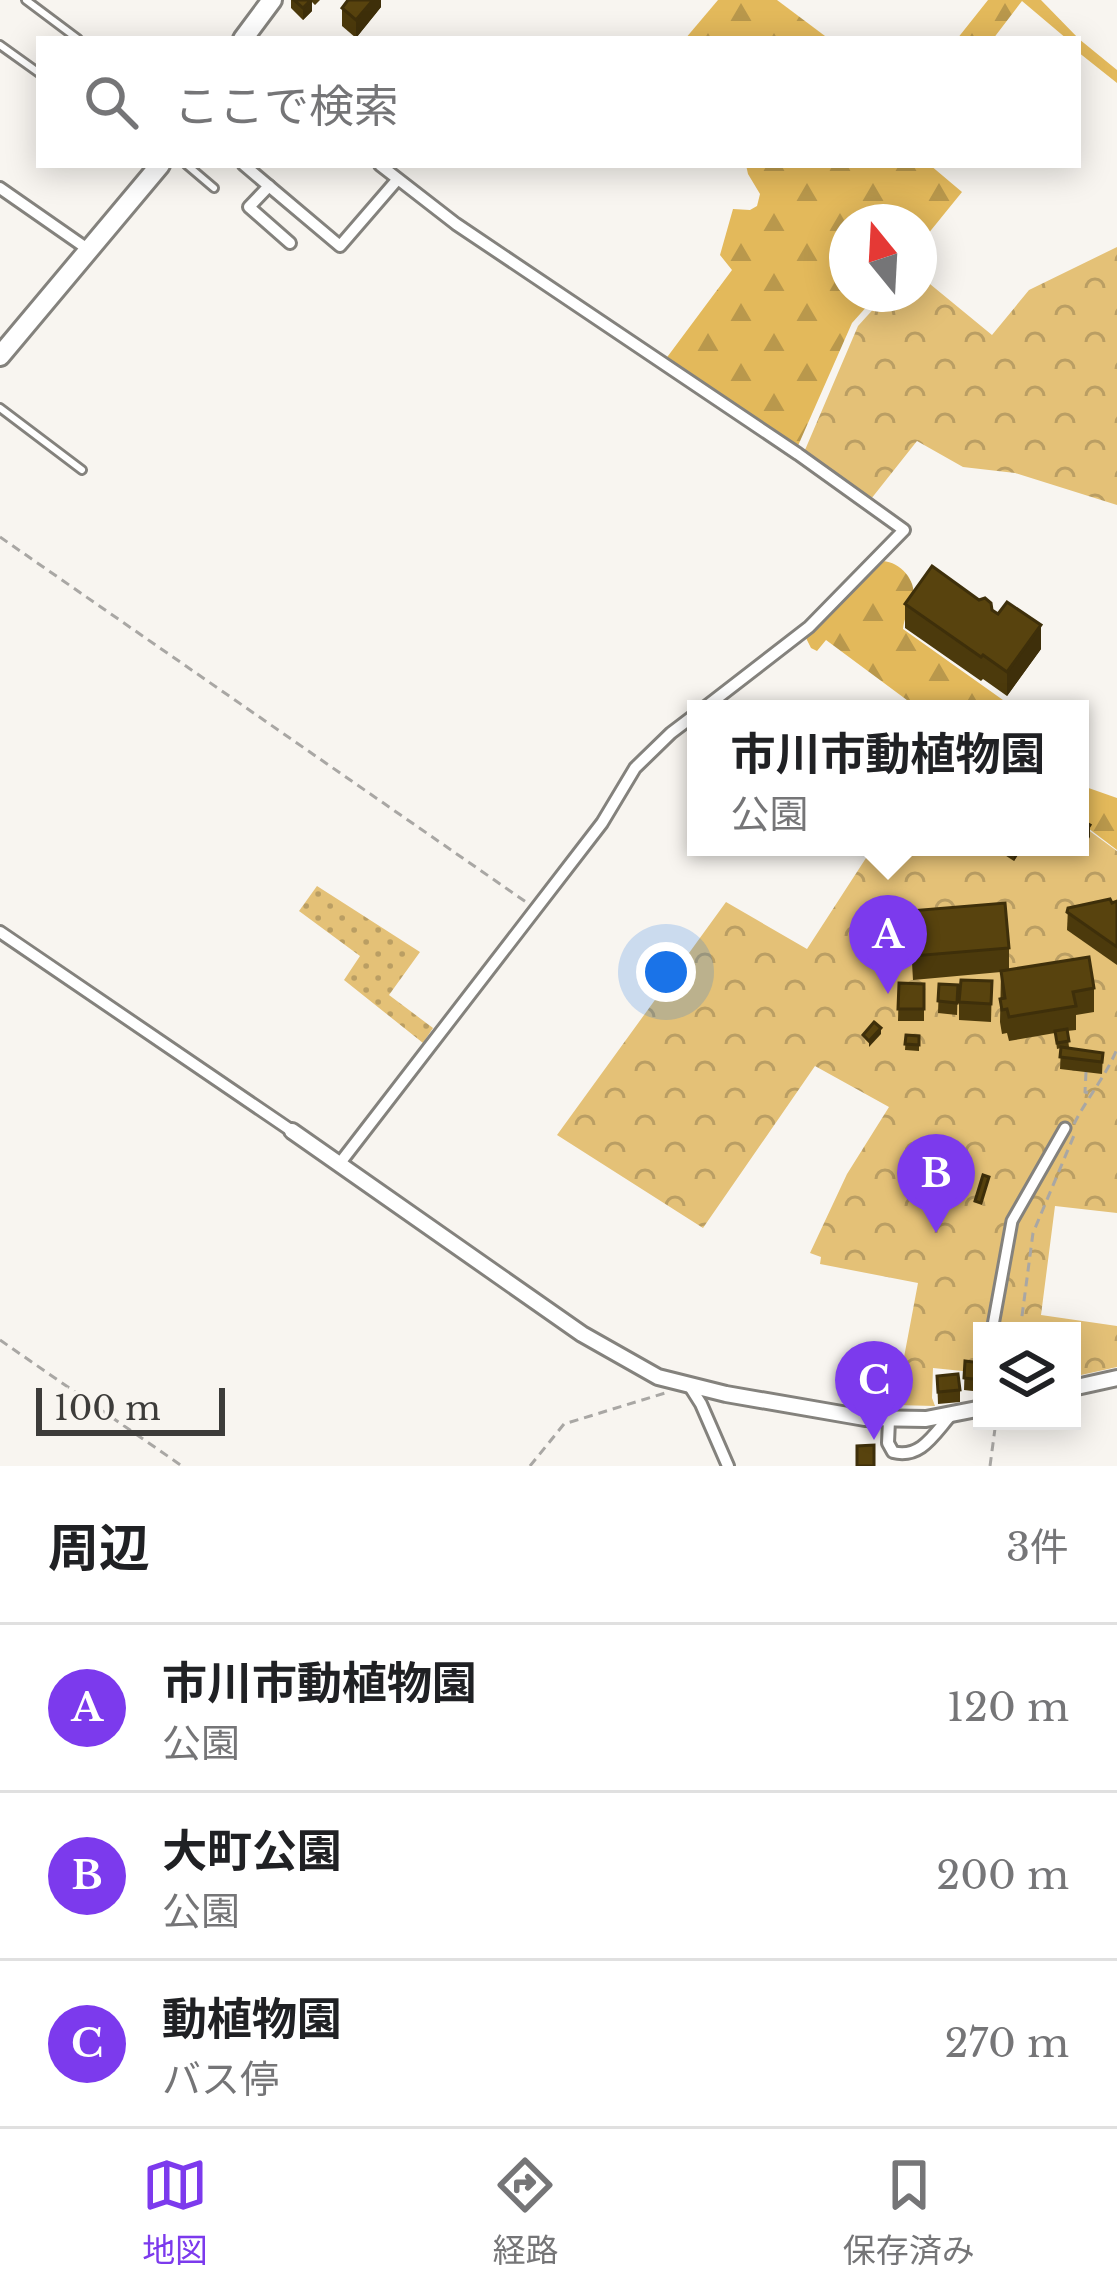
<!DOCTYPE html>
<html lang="ja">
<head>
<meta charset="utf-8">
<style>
	body { margin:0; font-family:"Libre Baskerville","Noto Sans JP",serif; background:#f6f6f6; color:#202124 }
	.controls { position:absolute; right:36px; bottom:36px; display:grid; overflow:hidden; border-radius:0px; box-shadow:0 6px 30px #0003 }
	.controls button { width:108px; height:108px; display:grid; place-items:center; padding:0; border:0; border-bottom:3px solid #e0e0e0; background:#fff; color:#202124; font:60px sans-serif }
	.compass { position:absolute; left:829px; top:204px; width:108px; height:108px; border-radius:50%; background:#fff; box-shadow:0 6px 30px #0003; rotate:342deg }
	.scale { position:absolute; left:36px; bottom:30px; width:189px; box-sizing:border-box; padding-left:12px; border:6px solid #3d3c3a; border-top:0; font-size:33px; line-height:42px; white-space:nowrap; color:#3d3c3a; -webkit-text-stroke:9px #f8f5f0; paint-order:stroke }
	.you { position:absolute; left:666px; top:972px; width:42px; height:42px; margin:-30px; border:9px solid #fff; border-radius:50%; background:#1a73e8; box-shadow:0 0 0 18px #1a73e833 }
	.badge { display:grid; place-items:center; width:78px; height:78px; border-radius:50%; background:#7c3aed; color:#fff; font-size:39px; font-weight:700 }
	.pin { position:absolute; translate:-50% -99px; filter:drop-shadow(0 3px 6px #0008) }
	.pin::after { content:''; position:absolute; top:63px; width:42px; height:36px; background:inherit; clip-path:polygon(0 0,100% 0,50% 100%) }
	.popup { position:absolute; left:687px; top:700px; width:402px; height:156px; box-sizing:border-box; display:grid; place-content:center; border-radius:0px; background:#fff; filter:drop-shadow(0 3px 9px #0005); font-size:39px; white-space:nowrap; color:#757577 }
	.popup b { font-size:45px; color:#202124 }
	.popup::after { content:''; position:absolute; left:50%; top:100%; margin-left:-24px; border:24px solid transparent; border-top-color:#fff }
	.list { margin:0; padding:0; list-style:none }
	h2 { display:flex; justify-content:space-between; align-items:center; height:156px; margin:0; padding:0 48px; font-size:51px }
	h2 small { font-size:39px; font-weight:400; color:#757577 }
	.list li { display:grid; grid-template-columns:78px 1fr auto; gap:36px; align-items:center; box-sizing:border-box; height:168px; padding:0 48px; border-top:3px solid #e0e0e0 }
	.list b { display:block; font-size:45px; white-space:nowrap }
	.list p { margin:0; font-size:39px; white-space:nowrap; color:#757577 }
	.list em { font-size:39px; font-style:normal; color:#757577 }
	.icon { flex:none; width:66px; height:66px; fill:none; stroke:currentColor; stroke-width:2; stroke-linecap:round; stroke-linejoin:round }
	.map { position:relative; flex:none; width:1117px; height:1466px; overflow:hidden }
	.search { position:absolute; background:#fff; box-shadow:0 6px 30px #0003; left:36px; right:36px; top:36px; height:132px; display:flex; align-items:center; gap:30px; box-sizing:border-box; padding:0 42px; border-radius:0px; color:#757577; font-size:45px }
	.sheet { height:660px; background:#fff }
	nav { display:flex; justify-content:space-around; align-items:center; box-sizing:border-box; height:168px; border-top:3px solid #e0e0e0; background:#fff; font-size:33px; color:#757577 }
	nav a { display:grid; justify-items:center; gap:6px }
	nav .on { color:#7c3aed }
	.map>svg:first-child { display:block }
	.grass { fill:url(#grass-dots) }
	.forest { fill:url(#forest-firs) }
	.park { fill:url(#park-crowns) }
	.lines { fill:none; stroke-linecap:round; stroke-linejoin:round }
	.service-casing { stroke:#84827d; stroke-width:12 }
	.pedestrian-casing { stroke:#84827d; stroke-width:15 }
	.minor-casing { stroke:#84827d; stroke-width:16 }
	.tertiary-casing { stroke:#84827d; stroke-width:20 }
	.trunk-casing { stroke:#84827d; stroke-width:24 }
	.path { stroke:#a9a7a4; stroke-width:3; stroke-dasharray:9 6; stroke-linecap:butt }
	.service { stroke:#fff; stroke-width:6 }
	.pedestrian { stroke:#fff; stroke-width:9 }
	.minor { stroke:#fff; stroke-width:10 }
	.tertiary { stroke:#fff; stroke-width:14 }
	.trunk { stroke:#fff; stroke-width:18 }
	.wall { fill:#4c3a0c }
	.shaded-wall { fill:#3e2f0a }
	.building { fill:#58430e; stroke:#3e2f0a; stroke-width:3 }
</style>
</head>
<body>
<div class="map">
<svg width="1117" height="1466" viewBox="0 0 1117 1466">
	<defs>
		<pattern id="grass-dots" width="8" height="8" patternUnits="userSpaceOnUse" patternTransform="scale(3)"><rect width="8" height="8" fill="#e4c177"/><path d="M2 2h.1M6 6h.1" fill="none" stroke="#ba9e63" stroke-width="1.8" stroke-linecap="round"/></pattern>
		<pattern id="forest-firs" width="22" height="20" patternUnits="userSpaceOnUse" patternTransform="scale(3)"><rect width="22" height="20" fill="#e3b95b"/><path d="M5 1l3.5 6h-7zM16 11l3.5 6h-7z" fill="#b9984c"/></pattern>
		<pattern id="park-crowns" width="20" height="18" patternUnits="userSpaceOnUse" patternTransform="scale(3)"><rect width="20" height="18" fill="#e4c177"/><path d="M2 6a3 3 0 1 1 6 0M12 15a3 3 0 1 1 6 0" fill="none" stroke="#ba9e63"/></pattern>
	</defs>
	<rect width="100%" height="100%" fill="#f8f5f0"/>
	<path class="grass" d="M317 886 420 952 389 995 433 1028 423 1043 344 980 360 956 299 911Z"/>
	<g class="forest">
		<path d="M718 0H777L829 39H685Z"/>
		<path d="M988 0H1041L1079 39 1117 70V83L1078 52V39H1067L1022 1 993 39H957Z"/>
		<path d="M746 165H930L962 192 919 245V222H847V294H878L852 323 797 448 665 360 732 270 720 255 733 209 750 210 757 206 760 194 748 174Z"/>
		<path d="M883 561C900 562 917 580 913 598 910 609 904 617 903 629L1010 705 1008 709H919L826 640 817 651 811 648 806 638Z"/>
		<path d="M1080 785 1117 798V850L1080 822Z"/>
	</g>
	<g class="park">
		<path d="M1117 247V505L1015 473 963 467 917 441 871 499 805 450 858 326 887 294H919V275L992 335 1029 290Z"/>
		<path d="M1080 824 1117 851V1213L1055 1206 1041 1315 1117 1326V1367L1072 1377V1331H982V1373L933 1368 932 1398 935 1406 895 1405 918 1283 820 1264 821 1257 810 1253 847 1174 889 1107 815 1066 703 1228 557 1135 726 902 807 949 866 858 864 850 859 847H1080Z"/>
	</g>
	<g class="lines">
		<defs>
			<g id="service">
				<path d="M26 0 78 39"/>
				<path d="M0 45 39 73"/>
				<path d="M187 165 214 188"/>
				<path d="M0 408 82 470"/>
			</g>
			<path id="pedestrian" d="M992 1331 1012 1221 1065 1128"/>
			<g id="minor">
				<path d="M244 165 340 246 397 180"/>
				<path d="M380 165 456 224 798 454 904 530 809 627 703 709"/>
				<path d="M269 186 249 207 290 243"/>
				<path d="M0 188 89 250"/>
				<path d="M0 932 292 1131"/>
				<path d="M340 1163 602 823 635 768 671 733 696 714"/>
				<path d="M689 1385 701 1404 728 1466"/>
				<path d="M889 1420 888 1443 893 1452C921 1459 934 1434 951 1415"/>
			</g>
			<g id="tertiary">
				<path d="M292 1131 582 1334 658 1377 726 1394 865 1418 926 1419 982 1408"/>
				<path d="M1072 1388 1117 1378"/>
			</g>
			<g id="trunk">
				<path d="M243 39 272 0"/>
				<path d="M0 356 160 165"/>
			</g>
		</defs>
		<use href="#service" class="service-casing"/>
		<use href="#pedestrian" class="pedestrian-casing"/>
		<use href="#minor" class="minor-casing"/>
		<use href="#tertiary" class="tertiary-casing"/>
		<use href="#trunk" class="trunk-casing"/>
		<g class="path">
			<path d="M0 537 526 902"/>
			<path d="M1086 1072 1085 1092 1088 1093"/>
			<path d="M1074 1124C1087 1098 1106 1076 1117 1049"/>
			<path d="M1020 1331 1033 1233 1075 1133"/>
			<path d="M0 1340 182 1466"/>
			<path d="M530 1466 564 1424 665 1393"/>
			<path d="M990 1466 996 1421"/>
		</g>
		<use href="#service" class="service"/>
		<use href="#pedestrian" class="pedestrian"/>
		<use href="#minor" class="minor"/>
		<use href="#tertiary" class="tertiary"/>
		<use href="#trunk" class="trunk"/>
	</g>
	<g class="wall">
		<path d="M291 0H320L315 5 312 2V11L303 20 291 8Z"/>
		<path d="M381 0V7L356 38 342 26V8Z"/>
		<path d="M905 604 1041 649 1007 696 983 679 981 681 905 628Z"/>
		<path d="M1000 847H1023L1014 861 1000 852Z"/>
		<path d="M1117 901V965L1067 930 1068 908Z"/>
		<path d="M909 911 1009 948V970L1094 988V1012L1076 1015V1030L1067 1031 1069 1047 1063 1048 1103 1053 1102 1074 1060 1069 1061 1048 1057 1049 1055 1033 1009 1041 1007 1033 1002 1034 1000 1022 1001 972 913 980Z"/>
		<path d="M992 981 991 1022 959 1020V1002Z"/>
		<path d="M899 983 924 984V1021H898Z"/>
		<path d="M939 984 958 985 957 1015 938 1013Z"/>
		<path d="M906 1035 919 1036V1051L905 1050Z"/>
		<path d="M965 1361 982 1363V1392L964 1390Z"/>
		<path d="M937 1376 960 1390V1402L938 1404Z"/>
	</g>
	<g class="shaded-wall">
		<path d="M312 0V11L303 20V8Z"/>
		<path d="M373 0H381V7L356 38V20Z"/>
		<path d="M1041 625V649L1007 696V672Z"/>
		<path d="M1090 825V837L1081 851V839Z"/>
		<path d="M1015 847H1023L1014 861V849Z"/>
		<path d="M881 1028V1034L869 1047V1041Z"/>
	</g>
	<g class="building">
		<path d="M294 0H311L303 8Z"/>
		<path d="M348 0H373L356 20 342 8Z"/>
		<path d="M932 566 979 600 985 598 991 603 992 610 998 614 1007 602 1041 625 1007 672 983 655 981 657 905 604Z"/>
		<path d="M1080 819 1090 825 1081 839H1080Z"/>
		<path d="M1110 899 1112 903 1117 901V947L1067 912 1068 908Z"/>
		<path d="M1005 903 1009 948 913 956 909 911Z"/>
		<path d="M1089 957 1094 988 1073 992 1076 1006 1009 1017 1007 1009 1002 1010 1000 999 1005 998 1001 971Z"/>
		<path d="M961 980 992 981 991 1004 959 1002Z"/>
		<path d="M899 983 924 984V1009H898Z"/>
		<path d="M939 984 958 985 957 1003 938 1001Z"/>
		<path d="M874 1022 881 1028 869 1041 863 1035Z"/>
		<path d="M1067 1029 1069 1041 1057 1043 1055 1031Z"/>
		<path d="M906 1035 919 1036V1045L905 1044Z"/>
		<path d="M1061 1047 1103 1053 1102 1062 1060 1057Z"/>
		<path d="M983 1175 989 1177 981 1203 975 1201Z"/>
		<path d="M965 1361 982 1363V1380L964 1378Z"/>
		<path d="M958 1374 960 1390 938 1392 937 1376Z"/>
		<path d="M874 1445V1466H857V1446Z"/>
	</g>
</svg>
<div class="controls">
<button><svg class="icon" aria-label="layers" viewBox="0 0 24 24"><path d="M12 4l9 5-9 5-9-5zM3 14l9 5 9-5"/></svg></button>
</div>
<svg class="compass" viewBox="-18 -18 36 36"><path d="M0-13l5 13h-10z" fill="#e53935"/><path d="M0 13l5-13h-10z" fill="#757577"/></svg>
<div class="scale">100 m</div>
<div class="you"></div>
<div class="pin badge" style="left:888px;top:994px">A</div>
<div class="popup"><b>市川市動植物園</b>公園</div>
<div class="pin badge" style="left:936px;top:1233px">B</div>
<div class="pin badge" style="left:874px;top:1440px">C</div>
<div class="search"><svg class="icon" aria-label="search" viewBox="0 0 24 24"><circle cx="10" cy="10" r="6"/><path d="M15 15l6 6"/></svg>ここで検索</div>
</div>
<section class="sheet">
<h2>周辺<small>3件</small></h2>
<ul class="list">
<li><span class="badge">A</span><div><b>市川市動植物園</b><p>公園</p></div><em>120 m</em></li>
<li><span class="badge">B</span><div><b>大町公園</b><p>公園</p></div><em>200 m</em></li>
<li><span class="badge">C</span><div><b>動植物園</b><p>バス停</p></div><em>270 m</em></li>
</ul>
</section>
<nav>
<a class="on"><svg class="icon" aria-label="map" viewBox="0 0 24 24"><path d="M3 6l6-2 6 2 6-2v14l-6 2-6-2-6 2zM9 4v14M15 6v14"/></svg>地図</a>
<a><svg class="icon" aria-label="directions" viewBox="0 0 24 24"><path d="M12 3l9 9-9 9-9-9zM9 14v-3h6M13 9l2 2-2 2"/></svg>経路</a>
<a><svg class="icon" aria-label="saved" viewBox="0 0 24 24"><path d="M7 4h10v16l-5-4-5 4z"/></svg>保存済み</a>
</nav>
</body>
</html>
